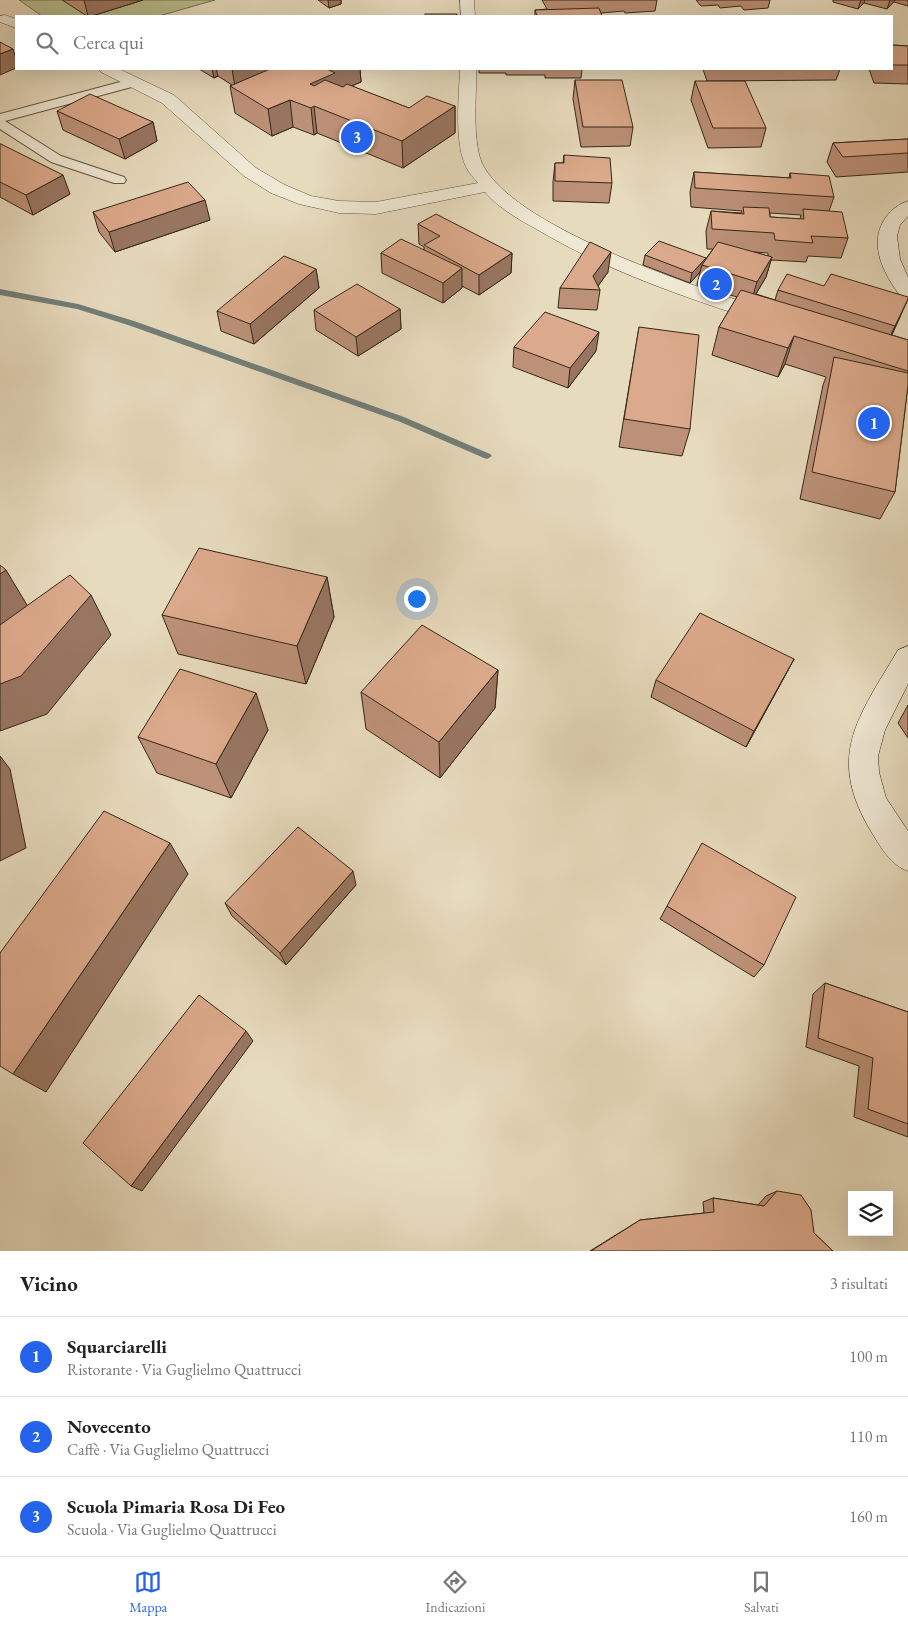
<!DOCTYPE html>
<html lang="it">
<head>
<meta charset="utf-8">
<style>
	body { margin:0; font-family:"EB Garamond",serif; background:#f2f2f2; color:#222 }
	.controls { position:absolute; right:15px; bottom:15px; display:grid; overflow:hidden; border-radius:0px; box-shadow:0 5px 20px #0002 }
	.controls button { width:45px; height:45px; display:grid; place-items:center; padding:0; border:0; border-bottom:1px solid #e0e0e0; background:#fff; color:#222; font:25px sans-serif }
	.you { position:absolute; left:416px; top:598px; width:18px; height:18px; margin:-12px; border:4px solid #fff; border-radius:50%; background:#1a73e8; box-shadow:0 0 0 8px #1a73e833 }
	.badge { display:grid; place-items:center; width:32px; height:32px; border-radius:50%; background:#2563eb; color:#fff; font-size:16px; font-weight:700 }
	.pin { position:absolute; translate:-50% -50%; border:2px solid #fff; box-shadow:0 1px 5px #0006 }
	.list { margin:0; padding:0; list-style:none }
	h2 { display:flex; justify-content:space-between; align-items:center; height:65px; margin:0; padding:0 20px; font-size:21px }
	h2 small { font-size:16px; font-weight:400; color:#767676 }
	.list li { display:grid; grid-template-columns:32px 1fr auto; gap:15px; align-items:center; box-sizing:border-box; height:80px; padding:0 20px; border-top:1px solid #e0e0e0 }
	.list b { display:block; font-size:19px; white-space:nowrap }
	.list p { margin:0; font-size:16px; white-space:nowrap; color:#767676 }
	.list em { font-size:16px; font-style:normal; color:#767676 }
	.icon { flex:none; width:28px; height:28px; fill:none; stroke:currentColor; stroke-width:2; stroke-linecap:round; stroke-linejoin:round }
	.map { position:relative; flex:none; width:908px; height:1251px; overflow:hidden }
	.search { position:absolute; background:#fff; box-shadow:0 5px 20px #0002; left:15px; right:15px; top:15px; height:55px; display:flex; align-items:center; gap:12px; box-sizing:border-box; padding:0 18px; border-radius:0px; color:#767676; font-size:19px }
	.sheet { height:305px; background:#fff }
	nav { display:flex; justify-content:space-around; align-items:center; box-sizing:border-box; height:70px; border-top:1px solid #e0e0e0; background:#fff; font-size:14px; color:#767676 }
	nav a { display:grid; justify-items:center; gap:2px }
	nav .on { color:#2563eb }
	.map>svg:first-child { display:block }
	.green { fill:#b9bf8f; stroke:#777353 }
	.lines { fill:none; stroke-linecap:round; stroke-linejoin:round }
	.stream { fill:#727f79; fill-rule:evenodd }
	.lane-casing { stroke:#625440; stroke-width:2 }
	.street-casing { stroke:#625440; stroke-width:1 }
	.secondary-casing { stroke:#352717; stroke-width:1 }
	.lane { fill:#efe8d4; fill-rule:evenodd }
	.street { fill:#efe8d4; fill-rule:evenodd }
	.secondary { fill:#efe8d4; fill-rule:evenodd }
	.wall { fill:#bc9178; stroke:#352717; fill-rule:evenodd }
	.shaded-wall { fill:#997661; stroke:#352717 }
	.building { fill:#dba98b; stroke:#352717 }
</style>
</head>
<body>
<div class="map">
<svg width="908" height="1251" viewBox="0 0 908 1251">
	<rect width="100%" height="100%" fill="#e7dbbd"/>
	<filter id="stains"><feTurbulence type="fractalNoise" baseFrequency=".004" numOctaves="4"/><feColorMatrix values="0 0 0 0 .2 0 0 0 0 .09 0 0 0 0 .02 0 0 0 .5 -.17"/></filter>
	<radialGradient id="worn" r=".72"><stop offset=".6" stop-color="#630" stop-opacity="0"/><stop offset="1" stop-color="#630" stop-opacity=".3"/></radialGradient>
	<path class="green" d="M19 0H215L159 16H42Z"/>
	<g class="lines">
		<path class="stream" d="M0 289 78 304 134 321 404 417 490 454 492 456 487 459 484 458 398 421 128 325 77 309 0 295Z"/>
		<defs>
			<path id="lane" d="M135 78 141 82 139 85 5 121 61 156 124 177 126 180 124 183H114L51 162 0 129V114Z"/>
			<g id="street">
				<path d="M460 0H474L475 16H461Z"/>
				<path d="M5 15 16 19V28L0 22V16Z"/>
				<path d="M99 69H119L174 95 256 168 285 185 311 196 339 201 376 202 478 183C474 178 469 173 466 167 454 142 459 97 460 69H476C477 94 471 145 484 167 521 231 704 290 775 312L779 317 775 322 768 324 761 322C684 297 607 271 538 230 520 220 498 208 485 192L376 214 339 213 299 204 271 193 244 176 162 103 101 72Z"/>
			</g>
			<g id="secondary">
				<path d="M908 201V216L900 225 897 236 900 259 908 277V299L901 297C884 274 867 244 886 217 892 209 899 204 908 201Z"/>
				<path d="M908 646V684L885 730 878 756 879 772 886 798 908 831V871C891 865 882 849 872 833 825 756 858 718 898 650Z"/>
			</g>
		</defs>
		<use href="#lane" class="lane-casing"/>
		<use href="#street" class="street-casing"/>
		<use href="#secondary" class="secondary-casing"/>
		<use href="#lane" class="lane"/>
		<use href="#street" class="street"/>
		<use href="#secondary" class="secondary"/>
	</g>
	<g class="wall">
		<path d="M62 0H143L92 16H87Z"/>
		<path d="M318 0H341V4L329 8Z"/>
		<path d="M542 0H657L655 11 625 13 624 11 601 13 599 10 602 16H535V10L547 9Z"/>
		<path d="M696 0H770L768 8 744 10 741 6 720 8 718 5 701 6Z"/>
		<path d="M833 0H908V6L894 2 887 9 864 3 858 9 833 2Z"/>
		<path d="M892 45 908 46V84L874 83 869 69H892Z"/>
		<path d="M199 69H360L361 82 351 86 409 108 455 106V133L403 168 317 133 314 135 293 127 272 136 235 113 230 86 232 85 218 76 214 78Z"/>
		<path d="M479 69H582L581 78H545V75H506V73H479Z"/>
		<path d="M703 69H840L836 80 707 81Z"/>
		<path d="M575 80 633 127 630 146 581 147 573 99Z"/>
		<path d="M695 81 766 128 761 147 708 148 691 100Z"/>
		<path d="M57 111 153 122 157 141 125 159 63 130Z"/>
		<path d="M908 139V172L836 177 827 162 833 143Z"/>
		<path d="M0 144 70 194 33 215 0 197Z"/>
		<path d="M564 155 612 183 609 203 553 201V182L555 163H563Z"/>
		<path d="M694 172 789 178 790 173 834 197 829 211 848 238 841 258 808 256 806 262 771 260 766 277 756 294 775 300 778 290 900 317 892 335 908 340V385L895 492 880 519 800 499 823 385 826 377 785 364 778 377 712 355 719 327 737 297 697 285 700 272 690 283 643 265 645 255 705 260 713 249H707L706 231 711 211 741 213 742 211 691 207 690 192ZM770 213 801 215 800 219 770 217ZM754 252 768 253V256Z"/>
		<path d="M93 212 210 220 115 252 99 232Z"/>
		<path d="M418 224 512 253 511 273 479 295 462 286V288L443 303 382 273 381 253 424 250V247L419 244Z"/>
		<path d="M316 269 319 288 254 344 221 331 217 311Z"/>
		<path d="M608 272 598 286 600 290 597 310 558 308 560 288Z"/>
		<path d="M400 309 401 329 358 356 316 330 314 310Z"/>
		<path d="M639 327 690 429 682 456 619 447Z"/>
		<path d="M514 347 596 351 568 388 513 367Z"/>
		<path d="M327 577 334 617 306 684 178 654 162 615Z"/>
		<path d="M794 659 746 747 651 697 656 680Z"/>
		<path d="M498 670 495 708 440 778 366 729 361 692Z"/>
		<path d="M908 705V738L898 723Z"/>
		<path d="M268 730 231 798 157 773 138 737Z"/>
		<path d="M356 885 286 965 232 916 225 903Z"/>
		<path d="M667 906 764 965 754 977 660 919Z"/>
		<path d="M825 983 908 1012V1137L854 1117 859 1066 806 1047 813 994Z"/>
		<path d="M777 1191 814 1233 833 1251H590L640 1220 704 1213 703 1202 713 1198 758 1205 766 1196Z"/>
	</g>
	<g class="shaded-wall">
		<path d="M84 0H143L92 16H88Z"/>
		<path d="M328 0H341V4L329 8Z"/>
		<path d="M861 0H865L864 3 858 9Z"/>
		<path d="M890 0H895L894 2 887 9Z"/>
		<path d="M13 49 16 59V68L0 75V54Z"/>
		<path d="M212 69H216L218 76 214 78Z"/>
		<path d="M232 69H281L235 87Z"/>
		<path d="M327 69H360L361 82 337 92 314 106 317 133 314 135 311 108 310 84Z"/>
		<path d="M290 100 293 127 272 136 268 109Z"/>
		<path d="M455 106V133L403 168 402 141Z"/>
		<path d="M153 122 157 141 125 159 119 139Z"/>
		<path d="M63 175 70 194 33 215 26 195Z"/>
		<path d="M205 200 210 220 115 252 109 232Z"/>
		<path d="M611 252 608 272 595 290 593 276Z"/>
		<path d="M512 253 511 273 479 295V275Z"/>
		<path d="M772 257 766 277 751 302 757 282Z"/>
		<path d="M706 258 704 266 702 265 700 272 690 283 692 273Z"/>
		<path d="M462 268V288L443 303V283Z"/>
		<path d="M316 269 319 288 254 344 250 324Z"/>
		<path d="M908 299 900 317 886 345 895 326Z"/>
		<path d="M400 309 401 329 358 356 356 337Z"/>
		<path d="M599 332 596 351 568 388 570 368Z"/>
		<path d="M794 336 785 364 778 377 788 348Z"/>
		<path d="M6 570 30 610 0 631V574Z"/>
		<path d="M327 577 334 617 306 684 297 646Z"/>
		<path d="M91 595 111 635 47 714 0 731V684Z"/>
		<path d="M794 659 785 676 746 747 754 731Z"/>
		<path d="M498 670 495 708 440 778 439 742Z"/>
		<path d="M256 693 268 730 231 798 216 764Z"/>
		<path d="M0 756 10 769 26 848 0 861Z"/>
		<path d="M170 843 188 874 46 1092 13 1074Z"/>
		<path d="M353 871 356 885 286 965 280 953Z"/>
		<path d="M246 1031 253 1041 142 1191 131 1186Z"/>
	</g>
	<g class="building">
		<path d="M599 8 602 16H537L535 10Z"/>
		<rect x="425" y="14" width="32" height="2"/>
		<path d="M0 42 13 49 0 54Z"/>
		<path d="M892 45 908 46V65H892Z"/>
		<path d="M270 69H327L335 73 310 84 314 86 325 80 343 87 347 84 409 108 427 96 455 106 402 141 314 106 311 108 290 100 268 109 230 86Z"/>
		<path d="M575 80H622L633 127H583Z"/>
		<path d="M695 81H745L766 128H713Z"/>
		<path d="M90 94 153 122 119 139 57 111Z"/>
		<path d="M908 139V153L843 157 833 143Z"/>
		<path d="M0 144H1L63 175 26 195 0 182Z"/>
		<path d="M564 155 610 158 612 183 555 181V163H564Z"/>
		<path d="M694 172 791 178 790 173 829 176 834 197 695 188Z"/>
		<path d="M188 182 205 200 109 232 93 212Z"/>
		<path d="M743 207 769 208 770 217 804 219 803 209 842 212 848 238 811 236 813 243 775 240 774 233 712 229 711 211 744 214Z"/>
		<path d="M436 214 512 253 479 275 424 245 440 236 418 224Z"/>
		<path d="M401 239 462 268 443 283 381 253Z"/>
		<path d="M659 241 706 258 692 273 645 255Z"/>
		<path d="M590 242 611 252 593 276 600 290 560 288Z"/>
		<path d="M718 242 772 257 757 282 702 265Z"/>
		<path d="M284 256 316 269 250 324 217 311Z"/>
		<path d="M787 274 824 286 831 274 908 297V299L895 326 778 290Z"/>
		<path d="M357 284 400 309 356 337 314 310Z"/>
		<path d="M741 290 908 340V371L794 336 788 348 719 327Z"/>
		<path d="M545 312 599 332 570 368 514 347Z"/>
		<path d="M639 327 699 335 690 429 624 419Z"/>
		<path d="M834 357 908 373V385L895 492 812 472Z"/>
		<path d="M199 548 327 577 297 646 162 615Z"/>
		<path d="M0 565 6 570 0 574Z"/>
		<path d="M70 575 91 595 21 676 0 684V625Z"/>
		<path d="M700 613 794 659 754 731 656 680Z"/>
		<path d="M422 625 498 670 439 742 361 692Z"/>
		<path d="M180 669 256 693 216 764 138 737Z"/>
		<path d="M104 811 170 843 13 1074 0 1066V953Z"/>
		<path d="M298 827 353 871 280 953 225 903Z"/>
		<path d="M702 843 796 897 764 965 667 906Z"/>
		<path d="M825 983 908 1012V1124L868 1109 873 1058 818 1038Z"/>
		<path d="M199 995 246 1031 131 1186 83 1143Z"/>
		<path d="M777 1191 801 1195 811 1210 814 1233 833 1251H591L640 1220 714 1212 713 1198 764 1206Z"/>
	</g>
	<rect width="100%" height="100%" filter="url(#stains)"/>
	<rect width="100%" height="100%" fill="url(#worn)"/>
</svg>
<div class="controls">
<button><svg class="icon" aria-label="layers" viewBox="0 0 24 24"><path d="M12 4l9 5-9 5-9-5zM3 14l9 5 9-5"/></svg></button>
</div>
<div class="you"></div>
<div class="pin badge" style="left:874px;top:423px">1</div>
<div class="pin badge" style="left:716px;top:284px">2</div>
<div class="pin badge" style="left:357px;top:137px">3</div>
<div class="search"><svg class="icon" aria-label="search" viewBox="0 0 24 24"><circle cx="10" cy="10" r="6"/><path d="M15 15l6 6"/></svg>Cerca qui</div>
</div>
<section class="sheet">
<h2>Vicino<small>3 risultati</small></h2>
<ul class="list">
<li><span class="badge">1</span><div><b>Squarciarelli</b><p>Ristorante · Via Guglielmo Quattrucci</p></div><em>100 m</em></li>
<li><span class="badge">2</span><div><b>Novecento</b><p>Caffè · Via Guglielmo Quattrucci</p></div><em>110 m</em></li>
<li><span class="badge">3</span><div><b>Scuola Pimaria Rosa Di Feo</b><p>Scuola · Via Guglielmo Quattrucci</p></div><em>160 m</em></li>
</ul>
</section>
<nav>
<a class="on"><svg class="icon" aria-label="map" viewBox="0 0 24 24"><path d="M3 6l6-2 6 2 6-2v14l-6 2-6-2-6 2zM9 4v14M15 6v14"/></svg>Mappa</a>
<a><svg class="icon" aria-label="directions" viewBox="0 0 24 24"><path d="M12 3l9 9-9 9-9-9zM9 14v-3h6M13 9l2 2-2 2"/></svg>Indicazioni</a>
<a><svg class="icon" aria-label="saved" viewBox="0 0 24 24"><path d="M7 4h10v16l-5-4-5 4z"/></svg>Salvati</a>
</nav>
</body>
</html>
